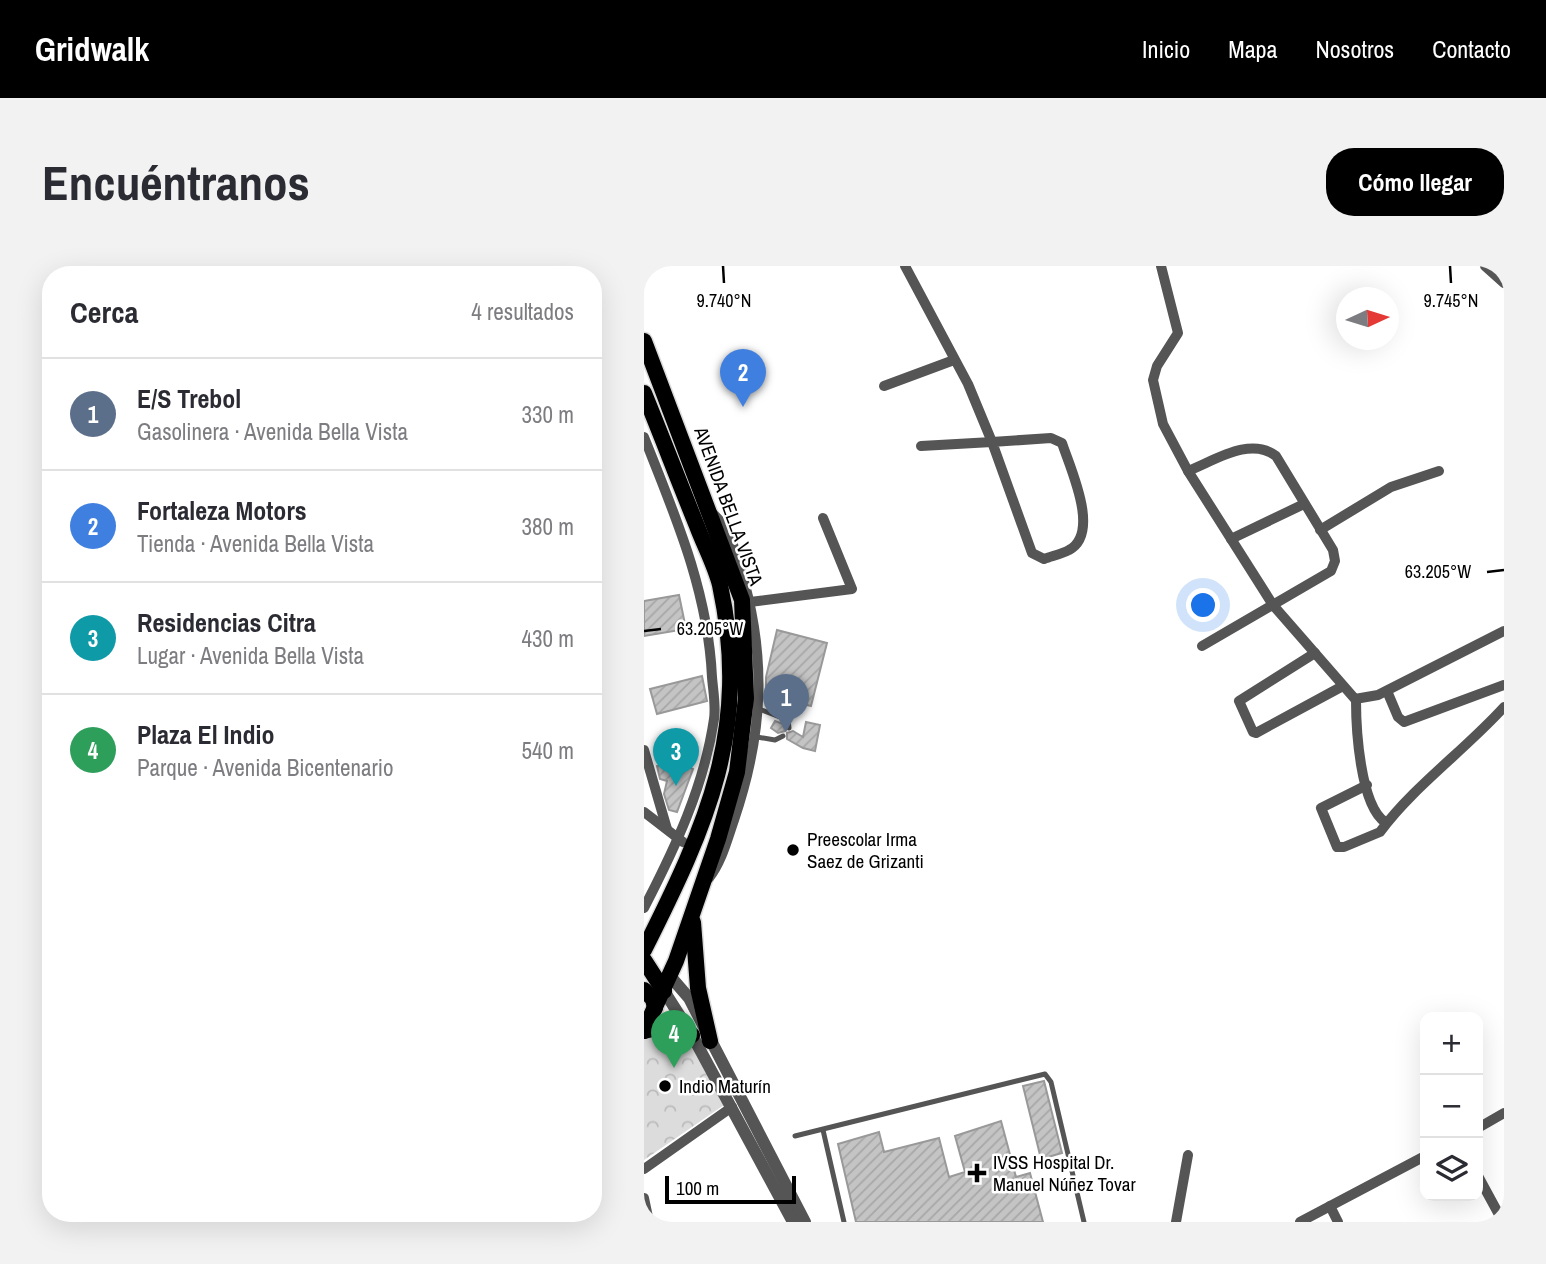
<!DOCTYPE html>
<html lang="es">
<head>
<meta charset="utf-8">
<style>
	body { margin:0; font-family:"Archivo Narrow",sans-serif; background:#f2f2f3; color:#2b2b33 }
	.controls { position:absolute; right:21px; bottom:21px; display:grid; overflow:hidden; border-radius:14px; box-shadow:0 7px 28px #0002 }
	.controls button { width:63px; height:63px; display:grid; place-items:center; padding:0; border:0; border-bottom:2px solid #e1e1e2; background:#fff; color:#2b2b33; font:35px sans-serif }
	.compass { position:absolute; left:692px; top:21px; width:63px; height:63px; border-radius:50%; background:#fff; box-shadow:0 7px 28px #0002; rotate:86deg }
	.scale { position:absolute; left:21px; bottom:18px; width:131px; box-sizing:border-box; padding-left:7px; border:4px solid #000; border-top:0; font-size:19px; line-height:24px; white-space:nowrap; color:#000; -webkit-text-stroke:5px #fff; paint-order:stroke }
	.you { position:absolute; left:560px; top:340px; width:24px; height:24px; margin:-18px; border:5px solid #fff; border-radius:50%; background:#1a73e8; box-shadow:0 0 0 10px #1a73e833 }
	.badge { display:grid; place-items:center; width:46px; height:46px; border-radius:50%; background:#000; color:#fff; font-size:23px; font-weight:700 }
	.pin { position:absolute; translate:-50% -58px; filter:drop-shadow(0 2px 4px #0008) }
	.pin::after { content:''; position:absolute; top:37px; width:24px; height:21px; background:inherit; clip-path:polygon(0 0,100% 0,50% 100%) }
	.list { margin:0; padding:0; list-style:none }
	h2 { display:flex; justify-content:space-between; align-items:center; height:91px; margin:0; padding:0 28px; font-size:30px }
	h2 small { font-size:23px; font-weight:400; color:#7c7c81 }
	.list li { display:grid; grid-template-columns:46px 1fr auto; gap:21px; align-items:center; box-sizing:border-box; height:112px; padding:0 28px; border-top:2px solid #e1e1e2 }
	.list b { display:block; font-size:26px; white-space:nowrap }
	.list p { margin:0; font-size:23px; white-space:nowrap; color:#7c7c81 }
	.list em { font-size:23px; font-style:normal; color:#7c7c81 }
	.icon { flex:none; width:38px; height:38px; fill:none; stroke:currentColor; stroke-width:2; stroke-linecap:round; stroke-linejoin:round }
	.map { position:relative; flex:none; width:860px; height:956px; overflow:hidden; border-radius:28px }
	header { display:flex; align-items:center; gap:42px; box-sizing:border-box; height:98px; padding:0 35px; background:#000; color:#fff }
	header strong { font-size:33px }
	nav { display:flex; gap:38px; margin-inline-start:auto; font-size:24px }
	.intro { display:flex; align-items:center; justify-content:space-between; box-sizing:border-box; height:168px; padding:0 42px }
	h1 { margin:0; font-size:49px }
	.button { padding:18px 32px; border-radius:28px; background:#000; color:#fff; font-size:24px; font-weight:700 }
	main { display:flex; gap:42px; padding:0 42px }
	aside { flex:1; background:#fff; border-radius:28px; box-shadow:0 7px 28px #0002 }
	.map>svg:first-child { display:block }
	.forest { fill:url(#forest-crowns) }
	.building { fill:url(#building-hatch); stroke:#999; stroke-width:2 }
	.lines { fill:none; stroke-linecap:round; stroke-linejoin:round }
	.trunk-casing { stroke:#dbdbdb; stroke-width:19 }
	.service { stroke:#555; stroke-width:5 }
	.minor { stroke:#555; stroke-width:10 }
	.tertiary { stroke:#555; stroke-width:12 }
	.trunk { stroke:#000; stroke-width:16 }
	.ticks { fill:none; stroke:#000; stroke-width:2.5 }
	.poi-dot { fill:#000; stroke:#fff; stroke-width:2.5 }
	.labels { text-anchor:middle; stroke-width:5; stroke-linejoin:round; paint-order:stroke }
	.street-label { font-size:19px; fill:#000; stroke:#fff }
	.poi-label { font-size:19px; fill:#000; stroke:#fff; text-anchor:start }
	.ticks-label { font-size:18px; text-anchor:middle; fill:#000; stroke:#fff; stroke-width:5; stroke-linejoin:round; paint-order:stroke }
</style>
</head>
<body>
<header>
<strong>Gridwalk</strong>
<nav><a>Inicio</a><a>Mapa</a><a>Nosotros</a><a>Contacto</a></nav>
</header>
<div class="intro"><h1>Encuéntranos</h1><a class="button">Cómo llegar</a></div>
<main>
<aside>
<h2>Cerca<small>4 resultados</small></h2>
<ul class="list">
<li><span class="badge" style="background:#5c6f8a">1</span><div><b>E/S Trebol</b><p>Gasolinera · Avenida Bella Vista</p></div><em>330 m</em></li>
<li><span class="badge" style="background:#3f7fe0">2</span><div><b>Fortaleza Motors</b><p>Tienda · Avenida Bella Vista</p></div><em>380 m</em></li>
<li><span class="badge" style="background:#0f9aa8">3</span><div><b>Residencias Citra</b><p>Lugar · Avenida Bella Vista</p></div><em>430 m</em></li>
<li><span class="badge" style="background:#2e9e5b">4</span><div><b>Plaza El Indio</b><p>Parque · Avenida Bicentenario</p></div><em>540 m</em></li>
</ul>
</aside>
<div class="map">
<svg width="860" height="956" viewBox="0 0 860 956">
	<defs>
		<pattern id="forest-crowns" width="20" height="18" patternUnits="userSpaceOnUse" patternTransform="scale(1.75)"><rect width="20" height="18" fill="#dcdcdc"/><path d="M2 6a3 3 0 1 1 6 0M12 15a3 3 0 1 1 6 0" fill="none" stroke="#bbb"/></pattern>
		<pattern id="building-hatch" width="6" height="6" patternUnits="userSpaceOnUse" patternTransform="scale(1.75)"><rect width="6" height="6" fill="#c4c4c4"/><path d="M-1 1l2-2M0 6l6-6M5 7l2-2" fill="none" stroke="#a7a7a7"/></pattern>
	</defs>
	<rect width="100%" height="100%" fill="#fff"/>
	<path class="forest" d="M0 765 41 766 80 839 0 894Z"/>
	<g class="building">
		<path d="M35 329 42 363 0 370V335Z"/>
		<path d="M133 364 183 377 167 440 122 429V411Z"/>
		<path d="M58 410 63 435 13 448 6 423Z"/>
		<path d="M131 455 139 458 141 465 134 467 127 462Z"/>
		<path d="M162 456 176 459 171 485 159 482 143 473V467L149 465 159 471Z"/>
		<path d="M35 497 49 503 33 546 25 544 20 528 23 515 16 513 13 500Z"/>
		<path d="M400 815 418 887 397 893 379 820Z"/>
		<path d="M357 855 372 911 386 907 399 956H212L194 878 235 866 240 886 295 872 305 911 321 906 311 870Z"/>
	</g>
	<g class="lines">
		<defs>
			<g id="trunk">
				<path d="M0 75 98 334 102 432 93 506 74 573 32 695 0 765"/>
				<path d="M0 127C18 171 35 216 53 260 60 279 71 299 76 319 107 464 63 558 0 684"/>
				<path d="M49 656 54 722 66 775"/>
				<path d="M0 694 20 725"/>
				<path d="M0 724 9 733 11 742"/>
				<path d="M0 765 17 761 48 769"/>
			</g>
		</defs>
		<use href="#trunk" class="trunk-casing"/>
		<g class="service">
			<path d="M115 443 144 454 145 462"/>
			<path d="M113 471 131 474 139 470"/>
			<path d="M179 864 200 956"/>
			<path d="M151 870 401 808 407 816 440 956"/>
		</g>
		<g class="minor">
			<path d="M261 0 324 118 348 176 277 180"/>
			<path d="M517 0 534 67 513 100 509 114 519 158 544 205 629 339 711 433 734 429 860 365"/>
			<path d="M841 0 860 17"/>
			<path d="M240 120 310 94"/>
			<path d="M0 171C31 249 64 325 68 411 69 424 72 440 70 453 60 521 31 582 0 642"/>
			<path d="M407 172 418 177C426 202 457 267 425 284 418 288 408 290 400 293L388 287 348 176Z"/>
			<path d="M544 205C570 195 606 170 632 190L689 284 691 295 687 305 558 380"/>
			<path d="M676 264 747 221 795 205"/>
			<path d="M587 273 660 238"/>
			<path d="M106 336 208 323 179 252"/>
			<path d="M671 387 595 435 609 466 612 467 697 421"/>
			<path d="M743 425 754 451 760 456 860 419"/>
			<path d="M712 434C712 462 716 539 741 556"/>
			<path d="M0 484 23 563"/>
			<path d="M723 519 677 542 693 581H700L736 566C769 521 821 484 860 441"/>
			<path d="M0 546 39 576"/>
			<path d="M65 612C78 595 83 574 90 554 120 466 123 389 96 301 88 276 87 263 67 246"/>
			<path d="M834 862 860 847"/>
			<path d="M0 903 88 841"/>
			<path d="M834 910 859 956"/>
			<path d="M0 932 5 956"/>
			<path d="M686 940 694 956"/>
			<path d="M532 956 544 889"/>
			<path d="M656 956 781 890"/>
		</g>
		<g class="tertiary">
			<path d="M26 710 45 732 161 956"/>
			<path d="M20 725 48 769 149 956"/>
		</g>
		<use href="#trunk" class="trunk"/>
	</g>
	<path class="ticks" d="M79 0 80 17M806 0 807 17M843 306 860 304M0 365 17 363"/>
	<g class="poi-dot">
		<circle cx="149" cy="584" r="7"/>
		<circle cx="21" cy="820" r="7"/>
		<path d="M329.5 896.5h7v7h7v7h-7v7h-7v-7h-7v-7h7z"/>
	</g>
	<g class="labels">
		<g class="street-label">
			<text transform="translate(85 240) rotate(70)" y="7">AVENIDA BELLA VISTA</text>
		</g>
		<g class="poi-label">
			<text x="163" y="580">Preescolar Irma<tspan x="163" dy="22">Saez de Grizanti</tspan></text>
			<text x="35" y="827">Indio Maturín</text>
			<text x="349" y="903">IVSS Hospital Dr.<tspan x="349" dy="22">Manuel Núñez Tovar</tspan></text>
		</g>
	</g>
	<g class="ticks-label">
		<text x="80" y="41">9.740°N</text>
		<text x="807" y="41">9.745°N</text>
		<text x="794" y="312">63.205°W</text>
		<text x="66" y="369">63.205°W</text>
	</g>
</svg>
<div class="controls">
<button>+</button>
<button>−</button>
<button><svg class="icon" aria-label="layers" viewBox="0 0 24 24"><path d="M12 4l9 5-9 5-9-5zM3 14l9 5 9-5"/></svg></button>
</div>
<svg class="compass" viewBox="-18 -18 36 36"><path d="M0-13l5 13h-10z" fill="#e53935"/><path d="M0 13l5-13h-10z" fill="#7c7c81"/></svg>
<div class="scale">100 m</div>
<div class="you"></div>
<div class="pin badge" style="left:142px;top:466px;background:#5c6f8a">1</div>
<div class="pin badge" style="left:99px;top:141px;background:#3f7fe0">2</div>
<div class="pin badge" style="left:32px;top:520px;background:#0f9aa8">3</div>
<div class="pin badge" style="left:30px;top:802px;background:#2e9e5b">4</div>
</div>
</main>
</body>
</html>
